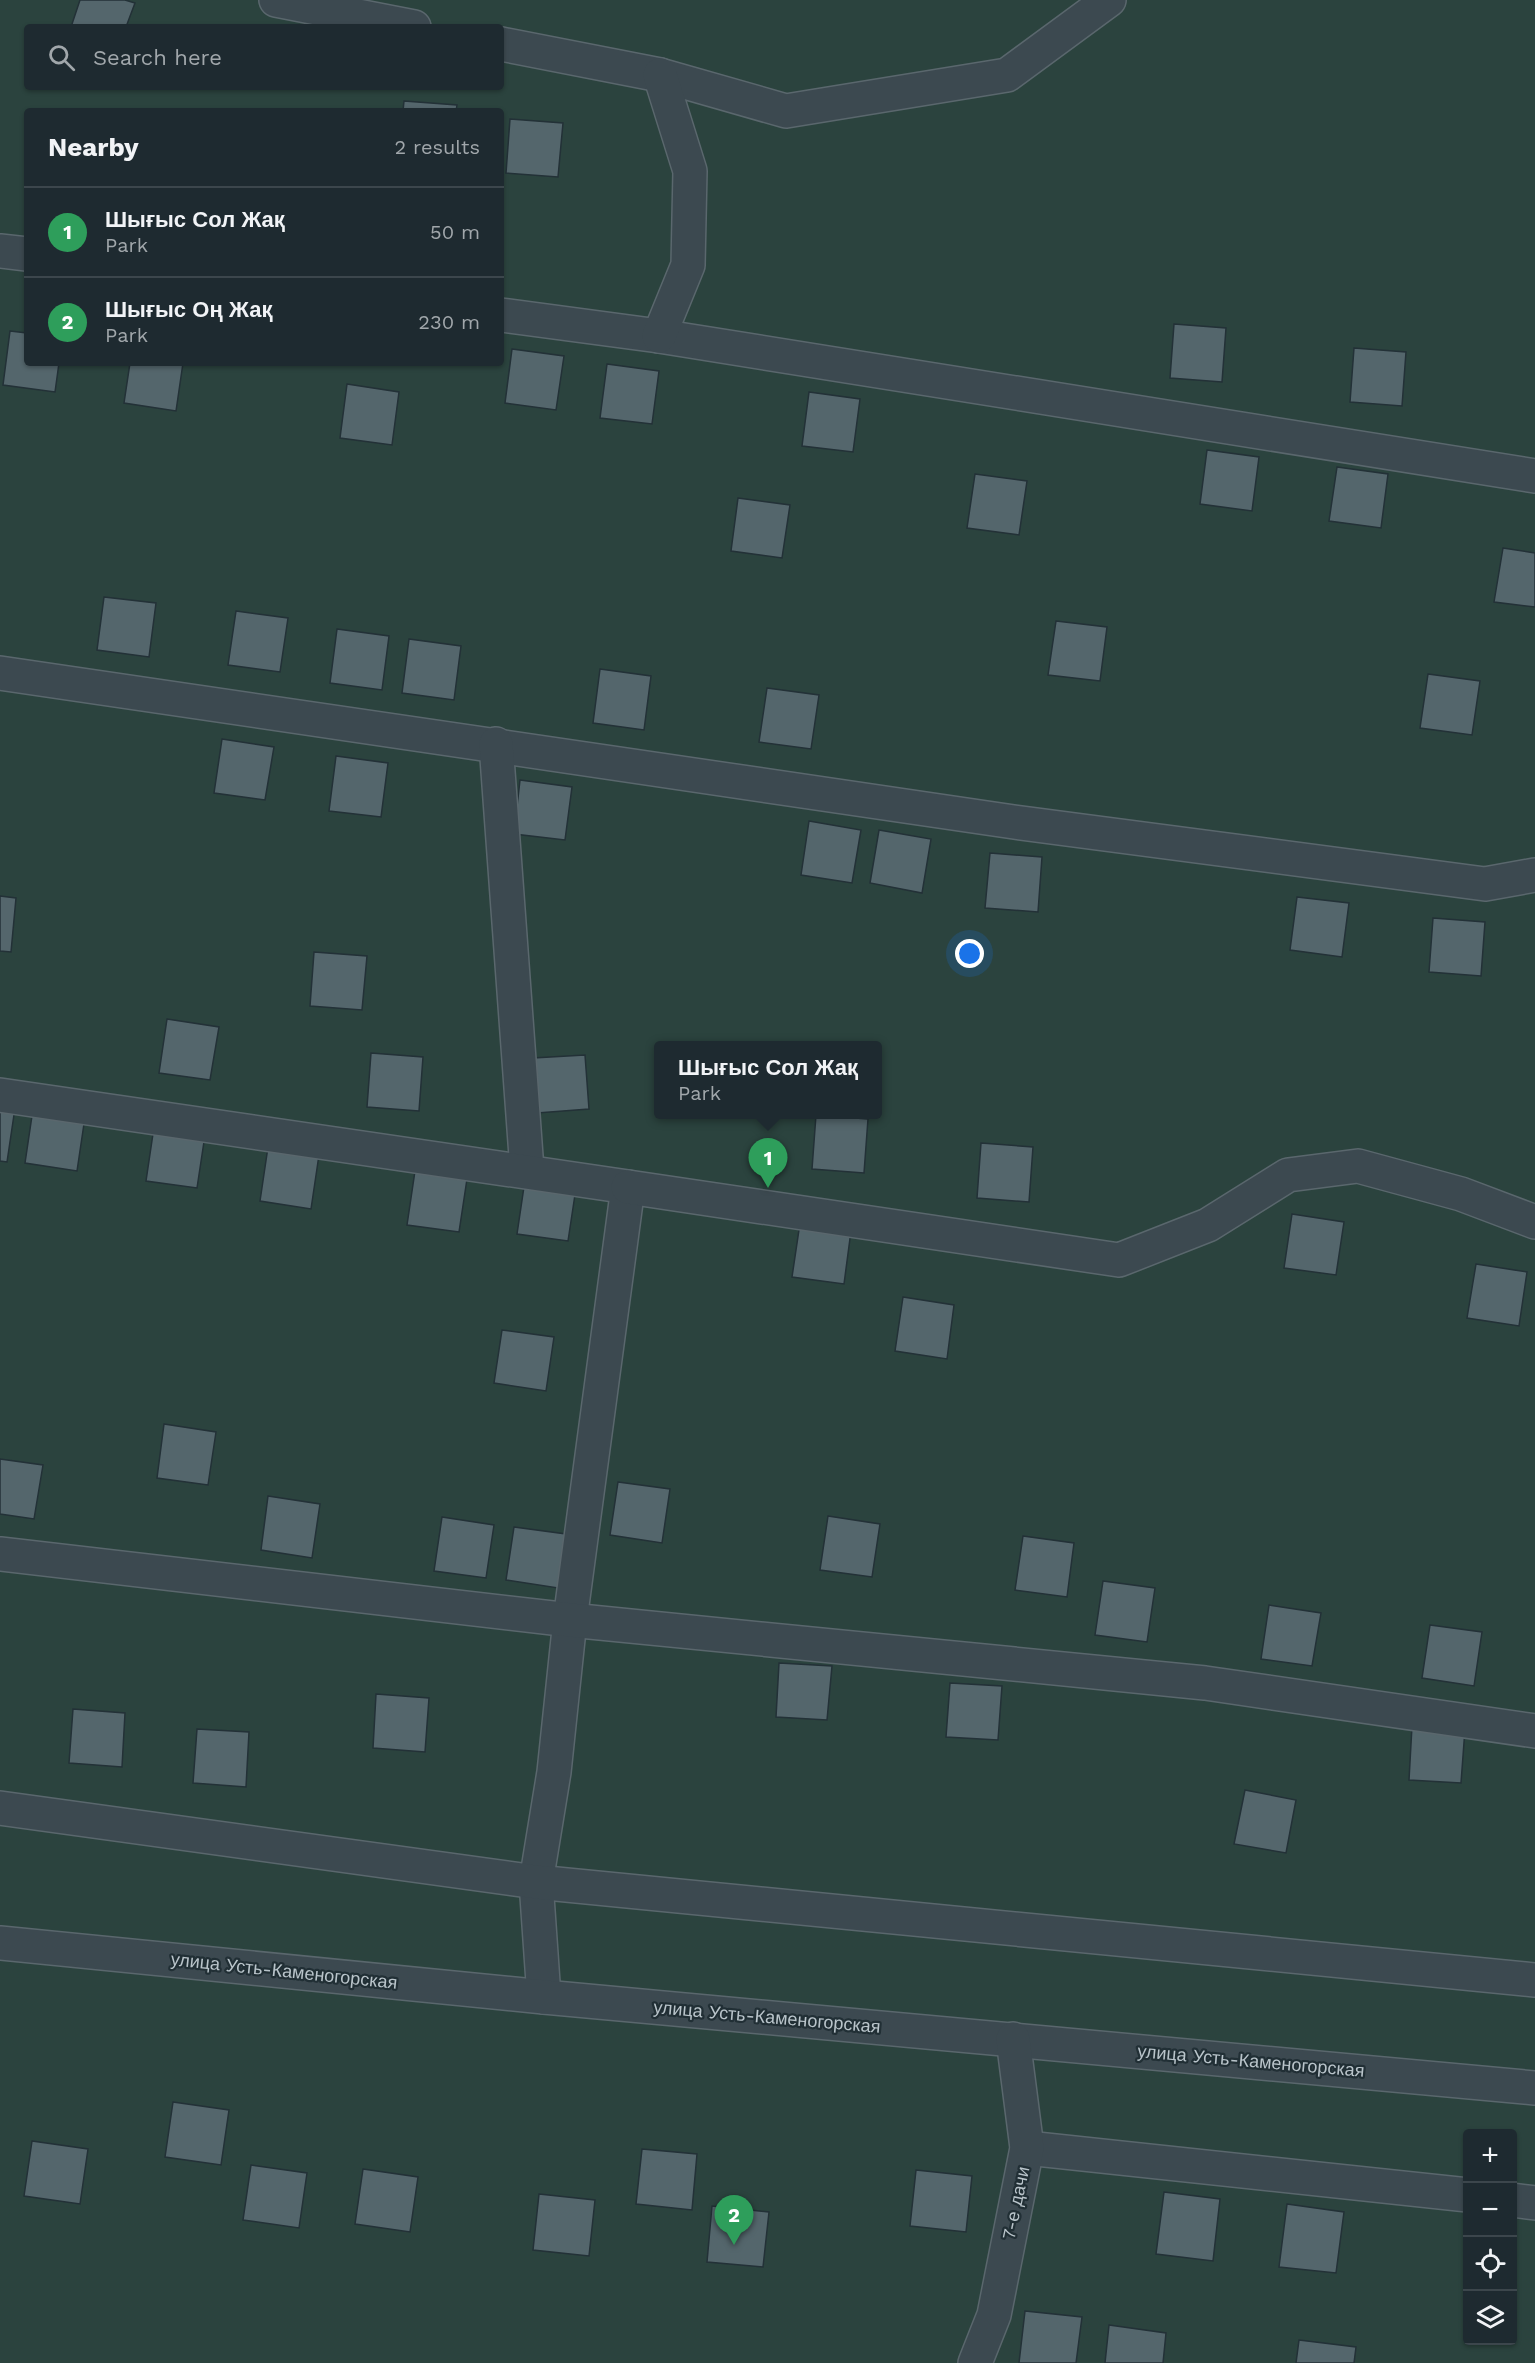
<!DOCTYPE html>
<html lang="en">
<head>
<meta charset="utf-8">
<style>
	body { margin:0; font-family:"Work Sans",sans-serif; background:#263238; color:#f1f3f6 }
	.controls { position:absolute; right:18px; bottom:18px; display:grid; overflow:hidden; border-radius:6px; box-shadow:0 2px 4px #0004 }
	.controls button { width:54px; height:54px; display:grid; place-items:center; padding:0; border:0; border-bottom:2px solid #3c464c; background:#1e2a30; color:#f1f3f6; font:30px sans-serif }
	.you { position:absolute; left:970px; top:954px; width:21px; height:21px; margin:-15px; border:4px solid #fff; border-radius:50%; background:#1a73e8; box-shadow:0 0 0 9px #1a73e833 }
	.badge { display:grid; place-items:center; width:39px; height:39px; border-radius:50%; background:#ea580c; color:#fff; font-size:20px; font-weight:700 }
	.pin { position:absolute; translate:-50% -50px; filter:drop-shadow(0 2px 3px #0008) }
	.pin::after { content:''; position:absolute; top:32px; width:21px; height:18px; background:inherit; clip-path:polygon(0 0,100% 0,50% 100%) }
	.popup { position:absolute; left:654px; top:1041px; width:228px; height:78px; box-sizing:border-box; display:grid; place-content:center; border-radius:6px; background:#1e2a30; filter:drop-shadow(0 2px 4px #0005); font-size:20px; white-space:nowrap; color:#a1a7ab }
	.popup b { font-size:22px; color:#f1f3f6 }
	.popup::after { content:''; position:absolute; left:50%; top:100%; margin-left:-12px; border:12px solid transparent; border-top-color:#1e2a30 }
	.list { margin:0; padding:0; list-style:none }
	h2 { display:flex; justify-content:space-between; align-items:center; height:78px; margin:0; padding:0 24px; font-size:26px }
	h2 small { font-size:20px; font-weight:400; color:#a1a7ab }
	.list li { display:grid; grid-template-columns:39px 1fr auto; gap:18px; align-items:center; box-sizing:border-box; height:90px; padding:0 24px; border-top:2px solid #3c464c }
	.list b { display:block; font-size:22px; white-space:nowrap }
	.list p { margin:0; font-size:20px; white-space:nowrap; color:#a1a7ab }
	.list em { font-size:20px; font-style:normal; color:#a1a7ab }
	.icon { flex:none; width:33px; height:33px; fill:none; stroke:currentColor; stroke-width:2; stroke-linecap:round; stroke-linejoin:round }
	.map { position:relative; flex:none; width:1535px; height:2363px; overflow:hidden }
	.search { position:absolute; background:#1e2a30; box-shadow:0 2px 4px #0004; left:24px; top:24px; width:480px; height:66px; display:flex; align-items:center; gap:15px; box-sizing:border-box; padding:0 21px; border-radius:6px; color:#a1a7ab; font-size:22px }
	.panel { position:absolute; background:#1e2a30; box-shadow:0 2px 4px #0004; left:24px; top:108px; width:480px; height:258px; border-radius:6px }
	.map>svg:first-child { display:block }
	.green { fill:#2b433e; fill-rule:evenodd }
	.building { fill:#54666c; stroke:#233137; stroke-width:1.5 }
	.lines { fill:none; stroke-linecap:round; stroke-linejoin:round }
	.minor-casing { stroke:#5a676d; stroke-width:36 }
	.minor { stroke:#3c4950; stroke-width:33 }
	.labels { text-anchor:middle; stroke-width:4.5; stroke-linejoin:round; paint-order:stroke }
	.street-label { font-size:18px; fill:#b9c4ca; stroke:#212f35 }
</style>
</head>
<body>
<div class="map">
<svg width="1535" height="2363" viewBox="0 0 1535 2363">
	<rect width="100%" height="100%" fill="#283840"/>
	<path class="green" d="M0 0H1535V2363H0ZM27 27H501V87H27ZM27 111H501V363H27ZM658 1046H878V1114H658ZM1468 2134H1512V2340H1468Z"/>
	<g class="building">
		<path d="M80 0H125L135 3 126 27H71Z"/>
		<path d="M404 101 457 105 456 111H403Z"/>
		<path d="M510 119 563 123 558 177 506 173Z"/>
		<path d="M1174 324 1226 328 1222 382 1170 378Z"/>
		<path d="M10 331 27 333V363H59L55 392 3 385Z"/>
		<path d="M1354 348 1406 352 1402 406 1350 402Z"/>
		<path d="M512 349 564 356 556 410 505 403Z"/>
		<path d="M130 363H183L176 411 124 403Z"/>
		<path d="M607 364 659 371 652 424 600 418Z"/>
		<path d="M347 384 399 392 392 445 340 438Z"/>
		<path d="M809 392 860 399 853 452 802 446Z"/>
		<path d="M1207 450 1259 457 1252 511 1200 504Z"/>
		<path d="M1337 467 1388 474 1381 528 1329 521Z"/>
		<path d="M975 474 1027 481 1019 535 967 528Z"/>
		<path d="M738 498 790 505 782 558 731 551Z"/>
		<path d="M1503 548 1535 553V607L1494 602Z"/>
		<path d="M104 597 156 603 149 657 97 650Z"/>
		<path d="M236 611 288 618 280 672 228 665Z"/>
		<path d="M1056 621 1107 627 1100 681 1048 675Z"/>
		<path d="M337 629 389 636 382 690 330 683Z"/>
		<path d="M409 639 461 646 454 700 402 693Z"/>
		<path d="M600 669 651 676 644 730 593 723Z"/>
		<path d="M1428 674 1480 681 1472 735 1420 728Z"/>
		<path d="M767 688 819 695 811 749 759 742Z"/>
		<path d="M222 739 274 747 265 800 214 793Z"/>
		<path d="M336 756 388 763 381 817 329 811Z"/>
		<path d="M520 780 572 787 565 840 514 834Z"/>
		<path d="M809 821 861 830 852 883 801 875Z"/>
		<path d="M879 830 931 839 922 893 870 883Z"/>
		<path d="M990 853 1042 857 1038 912 985 908Z"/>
		<path d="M0 896 16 898 11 952 0 951Z"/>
		<path d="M1297 897 1349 903 1342 957 1290 950Z"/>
		<path d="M1433 918 1485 922 1481 976 1429 972Z"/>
		<path d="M314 952 367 956 362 1010 310 1006Z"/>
		<path d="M167 1019 219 1027 210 1080 159 1073Z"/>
		<path d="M371 1053 423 1057 419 1111 367 1107Z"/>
		<path d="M585 1055 589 1109 537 1113 533 1058Z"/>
		<path d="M0 1106 15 1108 7 1162 0 1161Z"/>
		<path d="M33 1109 85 1117 77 1171 25 1163Z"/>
		<path d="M816 1115 868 1119 864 1173 812 1169Z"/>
		<path d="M154 1127 205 1135 197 1188 146 1181Z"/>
		<path d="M981 1143 1033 1147 1029 1202 977 1198Z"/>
		<path d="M268 1147 319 1155 311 1209 260 1201Z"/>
		<path d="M415 1171 467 1179 459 1232 407 1225Z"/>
		<path d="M525 1180 576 1188 568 1241 517 1234Z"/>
		<path d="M1292 1214 1344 1222 1336 1275 1284 1268Z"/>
		<path d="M800 1223 851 1231 844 1284 792 1277Z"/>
		<path d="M1476 1264 1527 1272 1519 1326 1467 1318Z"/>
		<path d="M903 1297 954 1305 947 1359 895 1351Z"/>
		<path d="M502 1330 554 1337 546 1391 494 1383Z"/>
		<path d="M164 1424 216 1432 208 1485 157 1478Z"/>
		<path d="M0 1459 43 1465 34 1519 0 1514Z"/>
		<path d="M618 1482 670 1489 662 1543 610 1535Z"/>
		<path d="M268 1496 320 1504 312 1558 261 1550Z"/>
		<path d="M828 1516 880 1524 872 1577 820 1570Z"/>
		<path d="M442 1517 494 1525 486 1578 434 1571Z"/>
		<path d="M514 1527 566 1534 558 1588 506 1580Z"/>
		<path d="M1023 1536 1074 1543 1067 1597 1015 1590Z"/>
		<path d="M1103 1581 1155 1588 1147 1642 1095 1635Z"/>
		<path d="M1269 1605 1321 1613 1312 1666 1261 1659Z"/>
		<path d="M1430 1625 1482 1632 1474 1686 1422 1678Z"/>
		<path d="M779 1663 832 1666 827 1720 776 1717Z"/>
		<path d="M950 1683 1002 1686 998 1740 946 1737Z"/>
		<path d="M376 1694 429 1698 425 1752 373 1748Z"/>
		<path d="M73 1709 125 1713 122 1767 69 1763Z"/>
		<path d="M1412 1726 1465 1729 1461 1783 1409 1780Z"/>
		<path d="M197 1729 249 1732 246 1787 193 1783Z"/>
		<path d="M1245 1790 1296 1800 1286 1853 1234 1844Z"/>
		<path d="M173 2102 229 2110 221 2165 165 2157Z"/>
		<path d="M32 2141 88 2149 80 2204 24 2196Z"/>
		<path d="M642 2149 697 2154 692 2210 636 2204Z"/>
		<path d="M251 2165 307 2173 299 2228 243 2220Z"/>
		<path d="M363 2169 418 2177 410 2232 355 2224Z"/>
		<path d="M916 2170 972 2176 966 2232 910 2226Z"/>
		<path d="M1164 2192 1220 2199 1213 2261 1156 2254Z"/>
		<path d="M539 2194 595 2200 589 2256 533 2250Z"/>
		<path d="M1287 2204 1344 2212 1336 2273 1279 2267Z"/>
		<path d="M712 2206 769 2212 763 2267 707 2262Z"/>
		<path d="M1025 2311 1082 2317 1076 2363H1019Z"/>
		<path d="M1109 2325 1166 2333 1163 2363H1105Z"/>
		<path d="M1299 2340 1356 2347 1354 2363H1296Z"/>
	</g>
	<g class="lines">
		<defs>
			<g id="minor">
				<path d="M276 0 414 27"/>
				<path d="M501 44 660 75 786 111 1007 75 1109 0"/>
				<path d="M0 251 27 254"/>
				<path d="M501 315 659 336 1535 476"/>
				<path d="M659 336 688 265 690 171 660 75"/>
				<path d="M0 673 1014 822 1485 884 1535 875"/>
				<path d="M496 744 527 1170"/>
				<path d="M0 1095 628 1187 570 1620 554 1772 536 1882 544 1997"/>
				<path d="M628 1187 1119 1260 1208 1225 1288 1175 1358 1166 1461 1194 1535 1222"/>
				<path d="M0 1554 570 1620 1205 1683 1535 1731"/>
				<path d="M0 1808 536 1882 1535 1980"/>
				<path d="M0 1943 544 1997 1535 2088"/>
				<path d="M1027 2148 1468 2195"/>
				<path d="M1512 2200 1535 2203"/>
				<path d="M975 2363 994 2315 1027 2148 1013 2039"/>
			</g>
		</defs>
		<use href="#minor" class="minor-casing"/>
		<use href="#minor" class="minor"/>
	</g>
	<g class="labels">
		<g class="street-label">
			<text transform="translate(284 1971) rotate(6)" y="6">улица Усть-Каменогорская</text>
			<text transform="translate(767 2017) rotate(5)" y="6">улица Усть-Каменогорская</text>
			<text transform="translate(1251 2061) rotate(5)" y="6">улица Усть-Каменогорская</text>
			<text transform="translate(1016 2203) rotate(-78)" y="6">7-е дачи</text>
		</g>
	</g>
</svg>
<div class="controls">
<button>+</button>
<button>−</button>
<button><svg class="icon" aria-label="locate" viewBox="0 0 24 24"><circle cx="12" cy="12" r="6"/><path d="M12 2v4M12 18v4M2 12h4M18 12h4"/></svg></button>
<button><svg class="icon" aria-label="layers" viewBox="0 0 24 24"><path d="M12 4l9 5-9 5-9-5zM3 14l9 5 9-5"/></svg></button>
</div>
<div class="you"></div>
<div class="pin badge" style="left:768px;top:1188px;background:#2e9e5b">1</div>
<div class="popup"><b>Шығыс Сол Жақ</b>Park</div>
<div class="pin badge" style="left:734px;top:2245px;background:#2e9e5b">2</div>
<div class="search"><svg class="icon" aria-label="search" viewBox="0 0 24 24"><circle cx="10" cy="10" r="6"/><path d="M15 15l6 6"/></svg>Search here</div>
<section class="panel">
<h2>Nearby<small>2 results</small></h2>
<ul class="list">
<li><span class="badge" style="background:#2e9e5b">1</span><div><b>Шығыс Сол Жақ</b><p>Park</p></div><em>50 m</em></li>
<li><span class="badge" style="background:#2e9e5b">2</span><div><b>Шығыс Оң Жақ</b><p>Park</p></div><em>230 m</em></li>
</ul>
</section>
</div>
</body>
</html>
